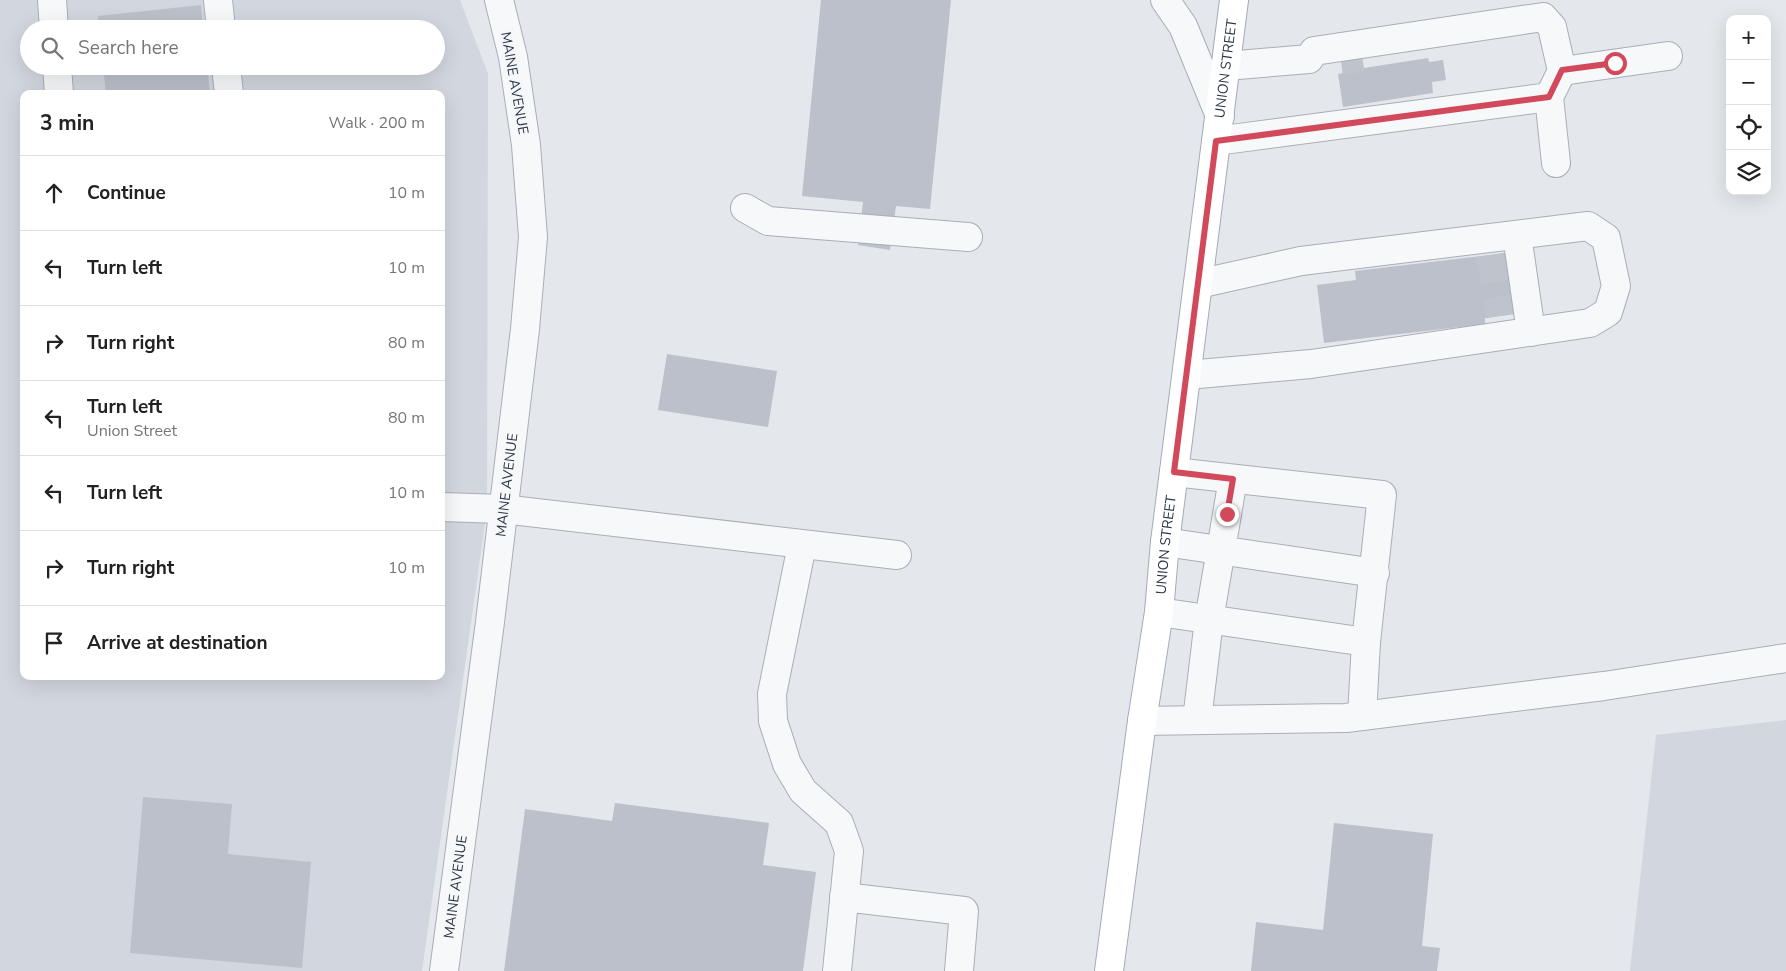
<!DOCTYPE html>
<html lang="en">
<head>
<meta charset="utf-8">
<style>
	body { margin:0; font-family:"Nunito Sans",sans-serif; background:#f6f6f6; color:#222 }
	.controls { position:absolute; right:15px; top:15px; display:grid; overflow:hidden; border-radius:10px; box-shadow:0 5px 20px #0002 }
	.controls button { width:45px; height:45px; display:grid; place-items:center; padding:0; border:0; border-bottom:1px solid #e0e0e0; background:#fff; color:#222; font:25px sans-serif }
	.stop { position:absolute; width:15px; height:15px; margin:-11px; border:4px solid #d1495b; border-radius:50%; background:#fff }
	.stop.end { background:#d1495b; border-color:#fff; box-shadow:0 1px 5px #0008 }
	.list { margin:0; padding:0; list-style:none }
	h2 { display:flex; justify-content:space-between; align-items:center; height:65px; margin:0; padding:0 20px; font-size:21px }
	h2 small { font-size:16px; font-weight:400; color:#767676 }
	.list li { display:grid; grid-template-columns:32px 1fr auto; gap:15px; align-items:center; box-sizing:border-box; height:75px; padding:0 20px; border-top:1px solid #e0e0e0 }
	.list b { display:block; font-size:19px; white-space:nowrap }
	.list p { margin:0; font-size:16px; white-space:nowrap; color:#767676 }
	.list em { font-size:16px; font-style:normal; color:#767676 }
	.icon { flex:none; width:28px; height:28px; fill:none; stroke:currentColor; stroke-width:2; stroke-linecap:round; stroke-linejoin:round }
	.map { position:relative; flex:none; width:1786px; height:971px; overflow:hidden }
	.search { position:absolute; background:#fff; box-shadow:0 5px 20px #0002; left:20px; top:20px; width:425px; height:55px; display:flex; align-items:center; gap:12px; box-sizing:border-box; padding:0 18px; border-radius:28px; color:#767676; font-size:19px }
	.panel { position:absolute; background:#fff; box-shadow:0 5px 20px #0002; left:20px; top:90px; width:425px; height:590px; border-radius:10px }
	.map>svg:first-child { display:block }
	.built { fill:#d2d6de; fill-rule:evenodd }
	.building { fill:#bbc0ca }
	.lines { fill:none; stroke-linecap:round; stroke-linejoin:round }
	.minor-tunnel { stroke:#bfc3cb; stroke-width:28; stroke-dasharray:28 14; stroke-linecap:butt }
	.minor-casing { stroke:#a9aeb7; stroke-width:30 }
	.major-casing { stroke:#a3abb8; stroke-width:30 }
	.minor { stroke:#f7f8fa; stroke-width:28 }
	.major { stroke:#fff; stroke-width:28 }
	.route { stroke:#d1495b; stroke-width:6 }
	.labels { text-anchor:middle; stroke-width:4.5; stroke-linejoin:round; paint-order:stroke }
	.street-label { font-size:14px; fill:#2b3445; stroke:#f4f6f9 }
</style>
</head>
<body>
<div class="map">
<svg width="1786" height="971" viewBox="0 0 1786 971">
	<rect width="100%" height="100%" fill="#e4e7ec"/>
	<g class="built">
		<path d="M0 0H460L488 74 487 509 422 971H0ZM29 29H436V66H29ZM24 94H441V676H24Z"/>
		<path d="M1786 720V971H1630L1656 735Z"/>
	</g>
	<g class="building">
		<path d="M821 0H951L930 209 896 206 890 250 858 245 863 202 802 196Z"/>
		<path d="M201 5 203 29H99L98 16Z"/>
		<path d="M1361 51 1364 68 1428 58 1429 62 1443 60 1446 80 1432 82 1433 93 1343 107 1338 74 1343 73 1340 54Z"/>
		<path d="M103 66H207L210 94H106Z"/>
		<path d="M1515 252 1523 313 1485 318V324L1324 343 1317 285 1356 280 1355 271Z"/>
		<path d="M667 354 777 371 768 427 658 410Z"/>
		<path d="M143 797 232 804 228 854 311 862 302 968 130 953Z"/>
		<path d="M615 803 769 823 763 865 816 872 803 971H504L525 809 612 821Z"/>
		<path d="M1334 823 1433 834 1422 946 1440 948 1437 971H1251L1256 922 1323 930Z"/>
	</g>
	<g class="lines">
		<g class="minor-tunnel">
			<path d="M1341 61 1362 58"/>
			<path d="M1490 255 1500 316"/>
		</g>
		<defs>
			<g id="minor">
				<path d="M52 0 54 29"/>
				<path d="M218 0 221 29"/>
				<path d="M1165 0 1183 26 1220 116"/>
				<path d="M57 66 59 94"/>
				<path d="M226 66 229 94"/>
				<path d="M1226 66 1309 59 1314 51 1543 17 1552 27 1562 71 1549 97 1556 163"/>
				<path d="M1562 71 1668 56"/>
				<path d="M1216 141 1549 97"/>
				<path d="M745 208 768 221 968 237"/>
				<path d="M1517 235 1531 332"/>
				<path d="M1187 375 1311 364 1590 323 1608 312 1616 286 1606 238 1588 226 1301 261 1198 284"/>
				<path d="M1174 472 1382 495 1366 642 1362 716"/>
				<path d="M441 507 503 509 897 555"/>
				<path d="M1165 542 1375 573"/>
				<path d="M802 545 772 694 773 721 787 764 803 791 839 823 849 851 837 971"/>
				<path d="M1159 612 1366 642"/>
				<path d="M1197 720 1209 620 1233 479"/>
				<path d="M1142 721 1346 718 1604 686 1786 658"/>
				<path d="M844 897 964 911 959 971"/>
				<path id="s1" d="M444 971 490 622 525 329 533 237 526 145 513 57 499 0"/>
			</g>
			<g id="major">
				<path id="s2" d="M1109 971 1142 721 1159 612 1165 542 1234 0"/>
			</g>
		</defs>
		<use href="#minor" class="minor-casing"/>
		<use href="#major" class="major-casing"/>
		<use href="#minor" class="minor"/>
		<use href="#major" class="major"/>
	</g>
	<g class="lines">
		<path class="route" d="M1227 514 1233 479 1174 472 1216 141 1549 97 1562 70 1615 63"/>
	</g>
	<g class="labels">
		<g class="street-label">
			<text dy="5" stroke="none"><textPath href="#s2" startOffset="910">UNION STREET</textPath></text>
			<text transform="translate(515 83) rotate(80)" y="5">MAINE AVENUE</text>
			<text dy="5" stroke="none"><textPath href="#s1" startOffset="490">MAINE AVENUE</textPath></text>
			<text dy="5" stroke="none"><textPath href="#s2" startOffset="430">UNION STREET</textPath></text>
			<text dy="5" stroke="none"><textPath href="#s1" startOffset="85">MAINE AVENUE</textPath></text>
		</g>
	</g>
</svg>
<div class="controls">
<button>+</button>
<button>−</button>
<button><svg class="icon" aria-label="locate" viewBox="0 0 24 24"><circle cx="12" cy="12" r="6"/><path d="M12 2v4M12 18v4M2 12h4M18 12h4"/></svg></button>
<button><svg class="icon" aria-label="layers" viewBox="0 0 24 24"><path d="M12 4l9 5-9 5-9-5zM3 14l9 5 9-5"/></svg></button>
</div>
<div class="stop" style="left:1615px;top:63px"></div>
<div class="stop end" style="left:1227px;top:514px"></div>
<div class="search"><svg class="icon" aria-label="search" viewBox="0 0 24 24"><circle cx="10" cy="10" r="6"/><path d="M15 15l6 6"/></svg>Search here</div>
<section class="panel">
<h2>3 min<small>Walk · 200 m</small></h2>
<ul class="list">
<li><svg class="icon" aria-label="ahead" viewBox="0 0 24 24"><path d="M12 20V5M6 11l6-6 6 6"/></svg><div><b>Continue</b></div><em>10 m</em></li>
<li><svg class="icon" aria-label="left" viewBox="0 0 24 24"><path d="M17 20v-9H6M10 6l-5 5 5 5"/></svg><div><b>Turn left</b></div><em>10 m</em></li>
<li><svg class="icon" aria-label="right" viewBox="0 0 24 24"><path d="M7 20v-9h11M14 6l5 5-5 5"/></svg><div><b>Turn right</b></div><em>80 m</em></li>
<li><svg class="icon" aria-label="left" viewBox="0 0 24 24"><path d="M17 20v-9H6M10 6l-5 5 5 5"/></svg><div><b>Turn left</b><p>Union Street</p></div><em>80 m</em></li>
<li><svg class="icon" aria-label="left" viewBox="0 0 24 24"><path d="M17 20v-9H6M10 6l-5 5 5 5"/></svg><div><b>Turn left</b></div><em>10 m</em></li>
<li><svg class="icon" aria-label="right" viewBox="0 0 24 24"><path d="M7 20v-9h11M14 6l5 5-5 5"/></svg><div><b>Turn right</b></div><em>10 m</em></li>
<li><svg class="icon" aria-label="arrive" viewBox="0 0 24 24"><path d="M6 21V4h12l-3 4 3 4H6"/></svg><div><b>Arrive at destination</b></div></li>
</ul>
</section>
</div>
</body>
</html>
